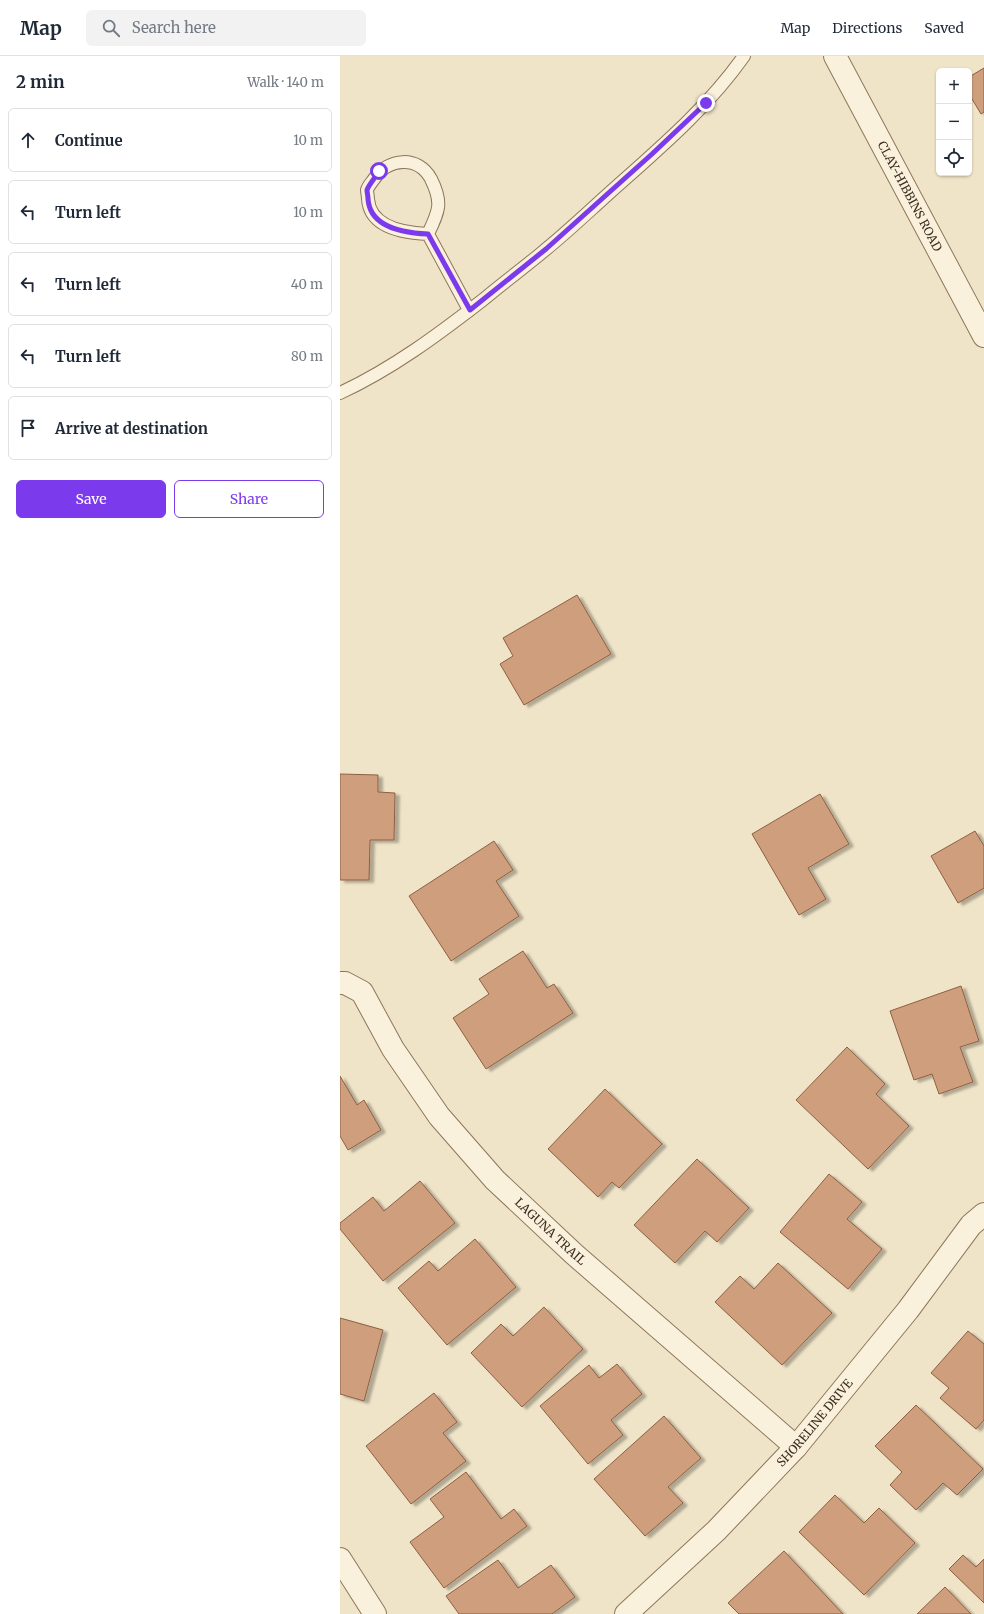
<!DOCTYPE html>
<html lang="en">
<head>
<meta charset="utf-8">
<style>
	body { margin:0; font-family:Merriweather,serif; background:#f2f2f3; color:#1f2937 }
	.controls { position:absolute; right:12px; top:12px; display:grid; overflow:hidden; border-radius:6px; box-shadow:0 1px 3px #0004 }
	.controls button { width:36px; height:36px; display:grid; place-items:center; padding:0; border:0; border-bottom:1px solid #e0e1e3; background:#fff; color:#1f2937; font:20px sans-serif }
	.stop { position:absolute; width:12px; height:12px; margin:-9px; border:3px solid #7c3aed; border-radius:50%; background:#fff }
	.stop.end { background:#7c3aed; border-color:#fff; box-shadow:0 1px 4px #0008 }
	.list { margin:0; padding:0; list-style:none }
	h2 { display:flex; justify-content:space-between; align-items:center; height:52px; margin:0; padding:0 16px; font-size:17px }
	h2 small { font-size:13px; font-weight:400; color:#747a83 }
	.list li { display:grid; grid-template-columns:26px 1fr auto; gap:12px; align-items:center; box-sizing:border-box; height:64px; margin:0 8px 8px; padding:0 8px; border:1px solid #e0e1e3; border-radius:6px }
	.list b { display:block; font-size:15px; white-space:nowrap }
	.list em { font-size:13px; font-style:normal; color:#747a83 }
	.actions { display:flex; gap:8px; padding:12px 16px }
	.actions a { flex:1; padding:9px 0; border:1px solid #7c3aed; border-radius:6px; text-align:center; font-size:14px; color:#7c3aed }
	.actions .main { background:#7c3aed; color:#fff }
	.icon { flex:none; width:22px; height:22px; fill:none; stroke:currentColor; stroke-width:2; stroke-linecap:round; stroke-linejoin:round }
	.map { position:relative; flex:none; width:644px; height:1558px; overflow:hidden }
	header { display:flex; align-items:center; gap:24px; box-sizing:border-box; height:56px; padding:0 20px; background:#fff; border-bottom:1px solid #e0e1e3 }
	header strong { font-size:19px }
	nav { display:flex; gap:22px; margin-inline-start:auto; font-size:14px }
	.search { width:280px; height:36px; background:#f2f2f3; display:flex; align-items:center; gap:10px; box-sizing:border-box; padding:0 14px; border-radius:6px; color:#747a83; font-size:15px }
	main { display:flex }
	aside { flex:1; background:#fff }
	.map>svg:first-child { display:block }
	.building { fill:#cf9f7d; stroke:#8d5f41; filter:url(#shadow) }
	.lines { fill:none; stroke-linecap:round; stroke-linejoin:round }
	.service-casing { stroke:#8d765c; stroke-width:14 }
	.minor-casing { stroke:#8d765c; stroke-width:24 }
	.service { stroke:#faf1dc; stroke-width:12 }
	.minor { stroke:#faf1dc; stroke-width:22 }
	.route { stroke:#7c3aed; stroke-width:5 }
	.labels { text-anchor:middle; stroke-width:3; stroke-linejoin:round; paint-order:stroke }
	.street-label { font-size:12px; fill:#3d2e20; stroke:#f7eed8 }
</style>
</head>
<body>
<header>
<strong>Map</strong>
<div class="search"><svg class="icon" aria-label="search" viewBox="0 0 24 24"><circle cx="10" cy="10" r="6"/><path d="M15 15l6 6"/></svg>Search here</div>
<nav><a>Map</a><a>Directions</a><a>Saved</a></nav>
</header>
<main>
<aside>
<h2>2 min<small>Walk · 140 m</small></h2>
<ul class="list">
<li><svg class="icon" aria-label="ahead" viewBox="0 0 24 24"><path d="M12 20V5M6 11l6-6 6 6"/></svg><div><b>Continue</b></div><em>10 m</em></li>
<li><svg class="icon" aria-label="left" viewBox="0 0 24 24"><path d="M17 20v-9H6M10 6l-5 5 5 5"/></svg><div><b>Turn left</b></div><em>10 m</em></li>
<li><svg class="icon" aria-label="left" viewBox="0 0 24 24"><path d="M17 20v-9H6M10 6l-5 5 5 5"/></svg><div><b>Turn left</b></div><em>40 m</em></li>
<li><svg class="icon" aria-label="left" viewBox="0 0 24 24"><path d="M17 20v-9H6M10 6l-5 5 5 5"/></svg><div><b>Turn left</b></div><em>80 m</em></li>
<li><svg class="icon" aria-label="arrive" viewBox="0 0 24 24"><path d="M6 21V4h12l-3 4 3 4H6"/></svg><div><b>Arrive at destination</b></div></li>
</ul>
<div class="actions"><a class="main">Save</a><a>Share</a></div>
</aside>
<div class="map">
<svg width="644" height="1558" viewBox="0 0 644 1558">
	<defs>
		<filter id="shadow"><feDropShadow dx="4.5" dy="2.5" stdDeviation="1" flood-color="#0004"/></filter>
	</defs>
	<rect width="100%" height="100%" fill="#f0e4c8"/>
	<g class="building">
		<path d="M644 12V56L641 58 629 38V21Z"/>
		<path d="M237 539 271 598 184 649 160 608 173 600 163 582Z"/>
		<path d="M0 718 38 719V736L55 737 54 784H30L29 824H0Z"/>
		<path d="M480 738 509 788 468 812 486 843 459 859 412 778Z"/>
		<path d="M635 775 644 790V832L618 847 591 800Z"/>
		<path d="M154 785 173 814 156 825 179 860 111 905 69 840Z"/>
		<path d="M183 895 207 932 214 928 233 957 146 1013 113 962 149 938 139 923Z"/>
		<path d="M621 930 639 985 620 991 633 1026 599 1038 592 1018 574 1024 550 955Z"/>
		<path d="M507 991 545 1028 536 1038 569 1070 528 1113 456 1044Z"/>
		<path d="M0 1020 17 1049 24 1044 41 1074 8 1094 0 1080Z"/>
		<path d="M265 1033 322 1088 279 1132 272 1126 258 1141 208 1093Z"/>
		<path d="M357 1103 409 1152 377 1186 365 1175 335 1207 294 1169Z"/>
		<path d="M489 1118 522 1146 507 1163 542 1193 508 1233 440 1176Z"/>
		<path d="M80 1125 115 1167 43 1225 0 1173V1167L33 1141 44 1155Z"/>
		<path d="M135 1183 176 1231 107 1289 58 1232 89 1205 98 1215Z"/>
		<path d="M438 1207 492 1257 442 1309 375 1246 400 1220 414 1233Z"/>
		<path d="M204 1251 243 1293 182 1351 131 1297 161 1268 173 1280Z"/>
		<path d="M0 1262 43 1274 24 1345 0 1338Z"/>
		<path d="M628 1275 644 1288V1364L636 1373 600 1342 609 1332 591 1317Z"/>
		<path d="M277 1308 302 1338 271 1364 283 1379 248 1408 200 1350 249 1309 259 1322Z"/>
		<path d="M94 1337 117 1366 103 1377 126 1405 71 1448 26 1390Z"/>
		<path d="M576 1349 643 1413 617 1439 603 1427 576 1454 550 1429 562 1416 535 1390Z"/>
		<path d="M324 1360 361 1402 328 1431 343 1447 305 1480 254 1423Z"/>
		<path d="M126 1416 161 1463 174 1453 187 1470 104 1532 70 1486 104 1461 90 1443Z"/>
		<path d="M495 1439 524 1467 539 1452 575 1487 524 1539 459 1476Z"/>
		<path d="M444 1495 503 1558H399L388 1547Z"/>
		<path d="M623 1499 636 1511 644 1503V1547L609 1513Z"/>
		<path d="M158 1504 178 1532 211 1509 235 1541 212 1558H119L106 1540Z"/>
		<path d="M605 1531 631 1558H577Z"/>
	</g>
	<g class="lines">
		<defs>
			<g id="service">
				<path d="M88 178C64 177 30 172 28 143 28 140 27 136 27 134 28 130 32 126 34 123 48 102 78 99 91 123 103 147 99 155 88 178L129 254"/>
				<path d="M0 337C52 313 99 278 144 243 164 226 185 211 205 194 226 177 246 158 266 140 315 96 366 54 404 0"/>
			</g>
			<g id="minor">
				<path id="s1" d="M495 0 644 280"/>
				<path id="s2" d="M0 927H5L22 936 53 993 99 1060 155 1124 234 1198 456 1391"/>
				<path d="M0 1503 35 1558"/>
				<path id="s3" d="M286 1558 376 1475 456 1391 568 1254 631 1169 644 1158"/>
			</g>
		</defs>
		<use href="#service" class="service-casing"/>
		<use href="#minor" class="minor-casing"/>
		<use href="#service" class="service"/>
		<use href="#minor" class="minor"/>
	</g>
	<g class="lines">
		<path class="route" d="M39 115C36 121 29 128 27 134 27 136 28 140 28 143 30 172 64 177 88 178L130 254 206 193 312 98 366 47"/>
	</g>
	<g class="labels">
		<g class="street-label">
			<text dy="4" stroke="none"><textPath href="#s1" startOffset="159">CLAY-HIBBINS ROAD</textPath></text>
			<text dy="4" stroke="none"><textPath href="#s2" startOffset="331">LAGUNA TRAIL</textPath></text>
			<text dy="4" stroke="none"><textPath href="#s3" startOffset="269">SHORELINE DRIVE</textPath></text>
		</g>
	</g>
</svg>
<div class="controls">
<button>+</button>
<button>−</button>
<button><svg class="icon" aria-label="locate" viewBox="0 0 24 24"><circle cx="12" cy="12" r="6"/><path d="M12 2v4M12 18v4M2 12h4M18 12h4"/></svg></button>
</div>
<div class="stop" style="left:39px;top:115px"></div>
<div class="stop end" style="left:366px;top:47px"></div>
</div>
</main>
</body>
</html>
